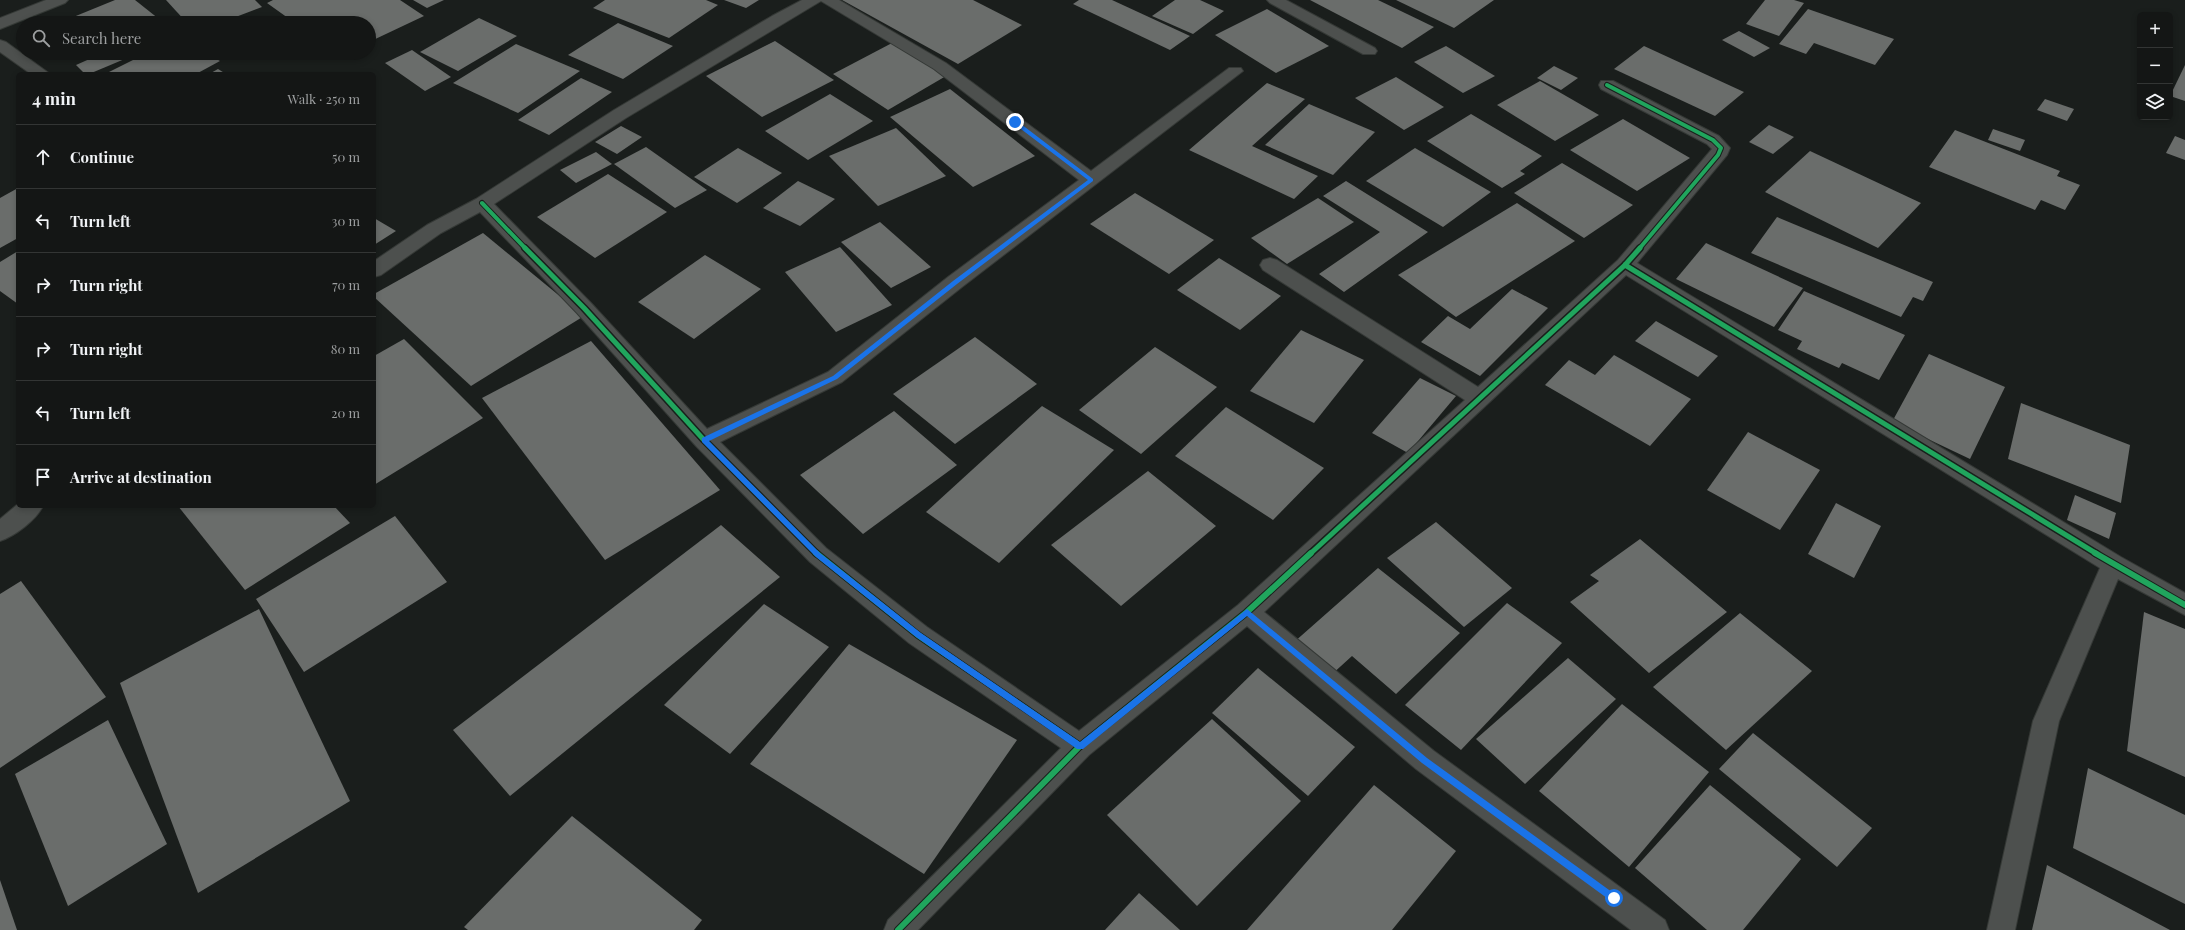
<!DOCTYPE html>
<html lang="en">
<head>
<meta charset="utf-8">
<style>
	body { margin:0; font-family:"Playfair Display",serif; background:#212322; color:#f1f3f6 }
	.controls { position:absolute; right:12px; top:12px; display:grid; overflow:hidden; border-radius:6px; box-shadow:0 2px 6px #0003 }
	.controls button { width:36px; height:36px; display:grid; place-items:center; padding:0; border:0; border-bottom:1px solid #333534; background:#141615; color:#f1f3f6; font:20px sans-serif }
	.stop { position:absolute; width:12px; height:12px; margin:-9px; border:3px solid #1a73e8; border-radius:50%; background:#fff }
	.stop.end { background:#1a73e8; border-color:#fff; box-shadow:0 1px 4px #0008 }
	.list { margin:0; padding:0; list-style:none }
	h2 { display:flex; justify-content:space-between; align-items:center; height:52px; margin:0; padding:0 16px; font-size:17px }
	h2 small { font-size:13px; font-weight:400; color:#9d9fa0 }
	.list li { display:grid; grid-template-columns:26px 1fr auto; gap:12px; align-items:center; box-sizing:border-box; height:64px; padding:0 16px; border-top:1px solid #333534 }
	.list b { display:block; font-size:15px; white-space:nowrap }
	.list em { font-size:13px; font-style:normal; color:#9d9fa0 }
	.icon { flex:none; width:22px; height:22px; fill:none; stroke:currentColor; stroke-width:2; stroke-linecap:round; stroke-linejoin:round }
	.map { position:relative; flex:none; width:2185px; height:930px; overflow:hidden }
	.search { position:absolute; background:#141615; box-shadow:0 2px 6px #0003; left:16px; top:16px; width:360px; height:44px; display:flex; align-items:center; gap:10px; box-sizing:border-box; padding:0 14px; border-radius:22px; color:#9d9fa0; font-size:15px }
	.panel { position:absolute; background:#141615; box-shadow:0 2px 6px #0003; left:16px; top:72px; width:360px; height:436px; border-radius:6px }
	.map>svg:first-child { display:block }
	.building { fill:#6a6d6b }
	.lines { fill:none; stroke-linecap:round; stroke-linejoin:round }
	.minor-casing { stroke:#353936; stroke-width:2 }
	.minor { fill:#4d504e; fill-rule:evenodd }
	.cycleway-far2-casing { stroke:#18201b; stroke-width:6 }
	.cycleway-far1-casing { stroke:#18201b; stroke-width:8 }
	.cycleway-casing { stroke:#18201b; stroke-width:8 }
	.cycleway-far2 { stroke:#20a55d; stroke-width:4 }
	.cycleway-far1 { stroke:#20a55d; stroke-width:5 }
	.cycleway { stroke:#20a55d; stroke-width:6 }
	.route { fill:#1a73e8 }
</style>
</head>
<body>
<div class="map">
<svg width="2185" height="930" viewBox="0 0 2185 930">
	<rect width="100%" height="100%" fill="#1a1e1c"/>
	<g class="building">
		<path d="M115 0H135L164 23H70L66 20Z"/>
		<path d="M166 0H255L262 7 220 23H187Z"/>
		<path d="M273 0H400L424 16 369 42V23H295L267 3Z"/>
		<path d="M413 0H444L427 8Z"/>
		<path d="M605 0H706L718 5 669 38 593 8Z"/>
		<path d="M724 0H759L746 8Z"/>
		<path d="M842 0H973L1022 25 958 64Z"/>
		<path d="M1079 0H1112L1190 36 1170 50 1073 4Z"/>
		<path d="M1175 0H1200L1224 11 1193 34 1152 16Z"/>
		<path d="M1310 0H1378L1434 27 1402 48Z"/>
		<path d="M1396 0H1494L1454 28Z"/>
		<path d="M1765 0H1794L1804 3 1779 36 1746 24Z"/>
		<path d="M1267 9 1329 46 1276 73 1215 35Z"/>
		<path d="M1808 9 1894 39 1875 65 1814 43 1806 54 1779 44Z"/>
		<path d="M479 18 517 36 458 71 420 52Z"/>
		<path d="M618 23 673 46 623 79 568 55Z"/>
		<path d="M1739 31 1770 48 1754 57 1722 40Z"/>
		<path d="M775 41 834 80 762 117 706 76Z"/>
		<path d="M892 43 946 76 888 110 833 74Z"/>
		<path d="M516 44 580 71 518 113 453 83Z"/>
		<path d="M1446 46 1495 76 1463 93 1414 62Z"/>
		<path d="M1644 46 1744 92 1715 116 1614 69Z"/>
		<path d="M412 50 451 77 425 91 385 63Z"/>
		<path d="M103 53H139L89 74H85L76 65Z"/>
		<path d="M147 53H206L220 61 196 74H105Z"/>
		<path d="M2185 65V101L2170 96Z"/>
		<path d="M1554 66 1578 78 1561 90 1537 78Z"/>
		<path d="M218 69 226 74H209Z"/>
		<path d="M1396 77 1444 107 1404 130 1355 98Z"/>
		<path d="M581 78 612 92 549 135 518 120Z"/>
		<path d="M1540 81 1599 115 1555 141 1497 105Z"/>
		<path d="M1267 83 1305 99 1252 146 1318 176 1294 199 1189 150Z"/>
		<path d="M950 89 1035 156 973 187 890 117Z"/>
		<path d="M830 94 873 121 808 160 765 131Z"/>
		<path d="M2045 99 2074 109 2067 121 2037 110Z"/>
		<path d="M1309 104 1375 132 1333 175 1265 145Z"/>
		<path d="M1471 114 1542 156 1520 171 1525 174 1502 188 1427 141Z"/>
		<path d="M1623 119 1690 158 1637 191 1570 150Z"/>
		<path d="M1769 125 1794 137 1773 154 1749 142Z"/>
		<path d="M621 126 642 137 617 154 595 142Z"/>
		<path d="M896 128 946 176 878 206 829 156Z"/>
		<path d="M1993 129 2025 140 2020 151 1988 140Z"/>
		<path d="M1955 130 2060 171 2057 176 2080 185 2065 210 2041 200 2035 210 1929 167Z"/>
		<path d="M2175 136 2185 140V160L2166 153Z"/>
		<path d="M646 147 707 190 675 208 614 164Z"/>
		<path d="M738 148 782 173 737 203 694 177Z"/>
		<path d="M1415 148 1491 192 1443 227 1366 181Z"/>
		<path d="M1810 151 1921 203 1878 248 1765 192Z"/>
		<path d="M596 152 612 164 576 183 560 170Z"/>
		<path d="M1562 163 1633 205 1584 238 1514 193Z"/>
		<path d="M608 174 667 212 595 258 537 217Z"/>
		<path d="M798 181 835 199 800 226 763 208Z"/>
		<path d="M1346 181 1428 232 1344 292 1319 274 1380 232 1323 196Z"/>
		<path d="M18 188V238L0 248V198Z"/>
		<path d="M1135 193 1214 240 1169 274 1090 224Z"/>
		<path d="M1318 198 1354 222 1287 264 1251 238Z"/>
		<path d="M1517 203 1575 241 1456 317 1398 275Z"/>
		<path d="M1777 217 1933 282 1923 301 1913 297 1901 317 1751 253Z"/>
		<path d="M374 218 396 231 374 245Z"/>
		<path d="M880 222 931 267 891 288 841 242Z"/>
		<path d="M483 233 584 316 471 386 374 297V294Z"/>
		<path d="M1706 243 1803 288 1774 327 1676 279Z"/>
		<path d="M840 247 892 305 836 332 785 272Z"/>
		<path d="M18 251V304L0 291V262Z"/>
		<path d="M705 255 761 289 694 339 638 302Z"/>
		<path d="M1219 258 1281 296 1240 330 1177 290Z"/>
		<path d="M1512 289 1548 308 1480 376 1421 342 1448 316 1470 329Z"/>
		<path d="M1804 291 1905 335 1879 380 1842 363 1839 368 1797 349 1802 341 1778 330Z"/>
		<path d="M1656 321 1718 356 1698 377 1635 341Z"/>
		<path d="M1301 330 1364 360 1314 423 1250 391Z"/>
		<path d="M975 337 1037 384 955 444 893 394Z"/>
		<path d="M404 339 483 418 374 485V356Z"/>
		<path d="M591 341 720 490 605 560 482 398Z"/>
		<path d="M1155 347 1217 387 1141 454 1079 410Z"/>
		<path d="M1929 354 2005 387 1970 459 1892 422Z"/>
		<path d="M1614 355 1691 399 1650 446 1545 385 1569 360 1595 375Z"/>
		<path d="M1420 378 1456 396 1408 453 1372 433Z"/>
		<path d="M2021 403 2130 445 2121 503 2008 459Z"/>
		<path d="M1042 406 1114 450 999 563 926 512Z"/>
		<path d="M1226 407 1324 468 1273 520 1175 456Z"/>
		<path d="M894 411 957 465 863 534 800 475Z"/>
		<path d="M1748 432 1820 470 1780 530 1707 490Z"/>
		<path d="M1148 471 1216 526 1121 606 1051 545Z"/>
		<path d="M2075 495 2116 513 2109 539 2067 520Z"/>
		<path d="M1836 503 1881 526 1854 578 1808 554Z"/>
		<path d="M178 506H334L350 523 245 590Z"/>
		<path d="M395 516 447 582 304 672 256 599Z"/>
		<path d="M1436 522 1512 588 1464 627 1387 558Z"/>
		<path d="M721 525 780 577 510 796 453 730Z"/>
		<path d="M1640 539 1727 612 1649 673 1570 602 1599 581 1590 575Z"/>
		<path d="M1378 568 1460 633 1396 694 1352 656 1330 676 1293 643Z"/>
		<path d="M21 581 106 697 0 768V594Z"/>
		<path d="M1507 603 1562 643 1461 750 1405 705Z"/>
		<path d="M764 604 829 647 730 754 664 705Z"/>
		<path d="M259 609 350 801 198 893 120 683Z"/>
		<path d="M2144 612 2185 629V777L2127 751Z"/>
		<path d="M1740 613 1812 671 1726 750 1653 687Z"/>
		<path d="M849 644 1017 740 924 874 750 764Z"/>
		<path d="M1568 658 1616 699 1525 784 1476 739Z"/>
		<path d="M1258 668 1355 747 1308 796 1212 713Z"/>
		<path d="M1622 704 1709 772 1629 867 1539 791Z"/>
		<path d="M1212 719 1301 801 1197 906 1107 815Z"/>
		<path d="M108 720 167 844 68 906 15 774Z"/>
		<path d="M1753 733 1872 828 1837 867 1719 769Z"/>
		<path d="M2088 768 2185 815V904L2073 848Z"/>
		<path d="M1374 785 1456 851 1392 930H1247Z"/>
		<path d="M1710 785 1801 859 1743 930H1707L1635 868Z"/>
		<path d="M572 816 702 920 694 930H468L464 927Z"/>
		<path d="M2047 865 2170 930H2032Z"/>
		<path d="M0 880 17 930H0Z"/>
		<path d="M1139 893 1180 930H1105Z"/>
	</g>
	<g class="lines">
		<defs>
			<g id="minor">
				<path d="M46 0H68L65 3 0 29V18Z"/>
				<path d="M802 0H839L946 63 1091 171 1229 68H1241L1243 71 962 287 842 382 720 442 826 548 927 627 1079 731 1238 605 1465 400 1263 270 1260 265 1263 260 1270 258 1277 260 1478 387 1618 260 1712 149 1707 144 1601 89 1599 85 1601 81H1613L1719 136 1730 148 1727 155 1637 263 2121 557 2185 593V615L2118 579 2059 721 2015 930H1987L2033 721 2100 568 1626 275 1264 612 1434 751 1665 920 1669 930H1631L1416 769 1247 626 1089 755 918 930H884L888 920 1061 748 909 643 810 562 696 446 577 313 480 212 441 233 381 275 374 277V261L427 225 476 199 614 110 772 16ZM821 1 934 69 1079 180 948 277 828 372 707 429 591 303 494 204 626 118Z"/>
				<path d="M1267 0H1286L1375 48 1377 51 1375 54H1363L1270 3Z"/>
				<path d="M0 40 6 42 50 74H31L0 52Z"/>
				<path d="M18 504V506H43C36 520 15 536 0 541V519Z"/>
			</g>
		</defs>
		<use href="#minor" class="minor-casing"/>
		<use href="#minor" class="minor"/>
		<defs>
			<g id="cycleway-far2">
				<path d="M1607 85 1713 140 1721 148 1718 155 1639 249"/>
				<path d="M482 203 526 249"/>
			</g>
			<g id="cycleway-far1">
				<path d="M525 248 584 308 704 440 817 554"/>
				<path d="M1625 265 2097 554"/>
				<path d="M1310 554 1625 265 1640 248"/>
			</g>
			<g id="cycleway">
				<path d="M816 553 918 635 1080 746"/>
				<path d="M2095 553 2185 605"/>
				<path d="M898 930 1080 746 1247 612 1311 553"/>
			</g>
		</defs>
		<use href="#cycleway-far2" class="cycleway-far2-casing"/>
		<use href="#cycleway-far1" class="cycleway-far1-casing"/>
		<use href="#cycleway" class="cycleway-casing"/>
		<use href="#cycleway-far2" class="cycleway-far2"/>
		<use href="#cycleway-far1" class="cycleway-far1"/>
		<use href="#cycleway" class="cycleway"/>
	</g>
	<path class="route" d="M1013 121H1017L1093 179V181L957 284 837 379 709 441 820 553 921 633 1080 742 1247 609 1427 758 1616 895V901H1611L1422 763 1247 616 1083 749H1077L916 637 816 557 702 442V438L833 376 953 281 1088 180 1013 123Z"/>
</svg>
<div class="controls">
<button>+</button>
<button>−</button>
<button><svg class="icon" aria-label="layers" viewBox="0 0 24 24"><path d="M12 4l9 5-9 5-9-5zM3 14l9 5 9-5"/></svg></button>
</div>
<div class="stop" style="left:1614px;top:898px"></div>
<div class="stop end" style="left:1015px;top:122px"></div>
<div class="search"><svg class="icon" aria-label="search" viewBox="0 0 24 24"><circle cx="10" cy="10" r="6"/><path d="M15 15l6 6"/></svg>Search here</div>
<section class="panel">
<h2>4 min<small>Walk · 250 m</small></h2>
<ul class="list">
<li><svg class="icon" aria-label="ahead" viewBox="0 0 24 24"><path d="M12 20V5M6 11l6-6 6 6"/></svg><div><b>Continue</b></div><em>50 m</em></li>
<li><svg class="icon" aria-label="left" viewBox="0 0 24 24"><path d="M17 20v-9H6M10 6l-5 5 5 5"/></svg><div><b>Turn left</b></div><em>30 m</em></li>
<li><svg class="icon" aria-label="right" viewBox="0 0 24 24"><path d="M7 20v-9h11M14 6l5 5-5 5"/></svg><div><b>Turn right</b></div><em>70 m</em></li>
<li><svg class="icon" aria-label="right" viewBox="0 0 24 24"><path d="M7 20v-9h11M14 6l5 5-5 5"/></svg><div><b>Turn right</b></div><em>80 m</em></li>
<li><svg class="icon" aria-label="left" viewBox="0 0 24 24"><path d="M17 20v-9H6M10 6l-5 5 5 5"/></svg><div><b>Turn left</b></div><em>20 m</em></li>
<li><svg class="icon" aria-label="arrive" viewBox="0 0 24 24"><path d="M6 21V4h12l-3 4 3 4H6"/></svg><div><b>Arrive at destination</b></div></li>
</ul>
</section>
</div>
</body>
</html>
